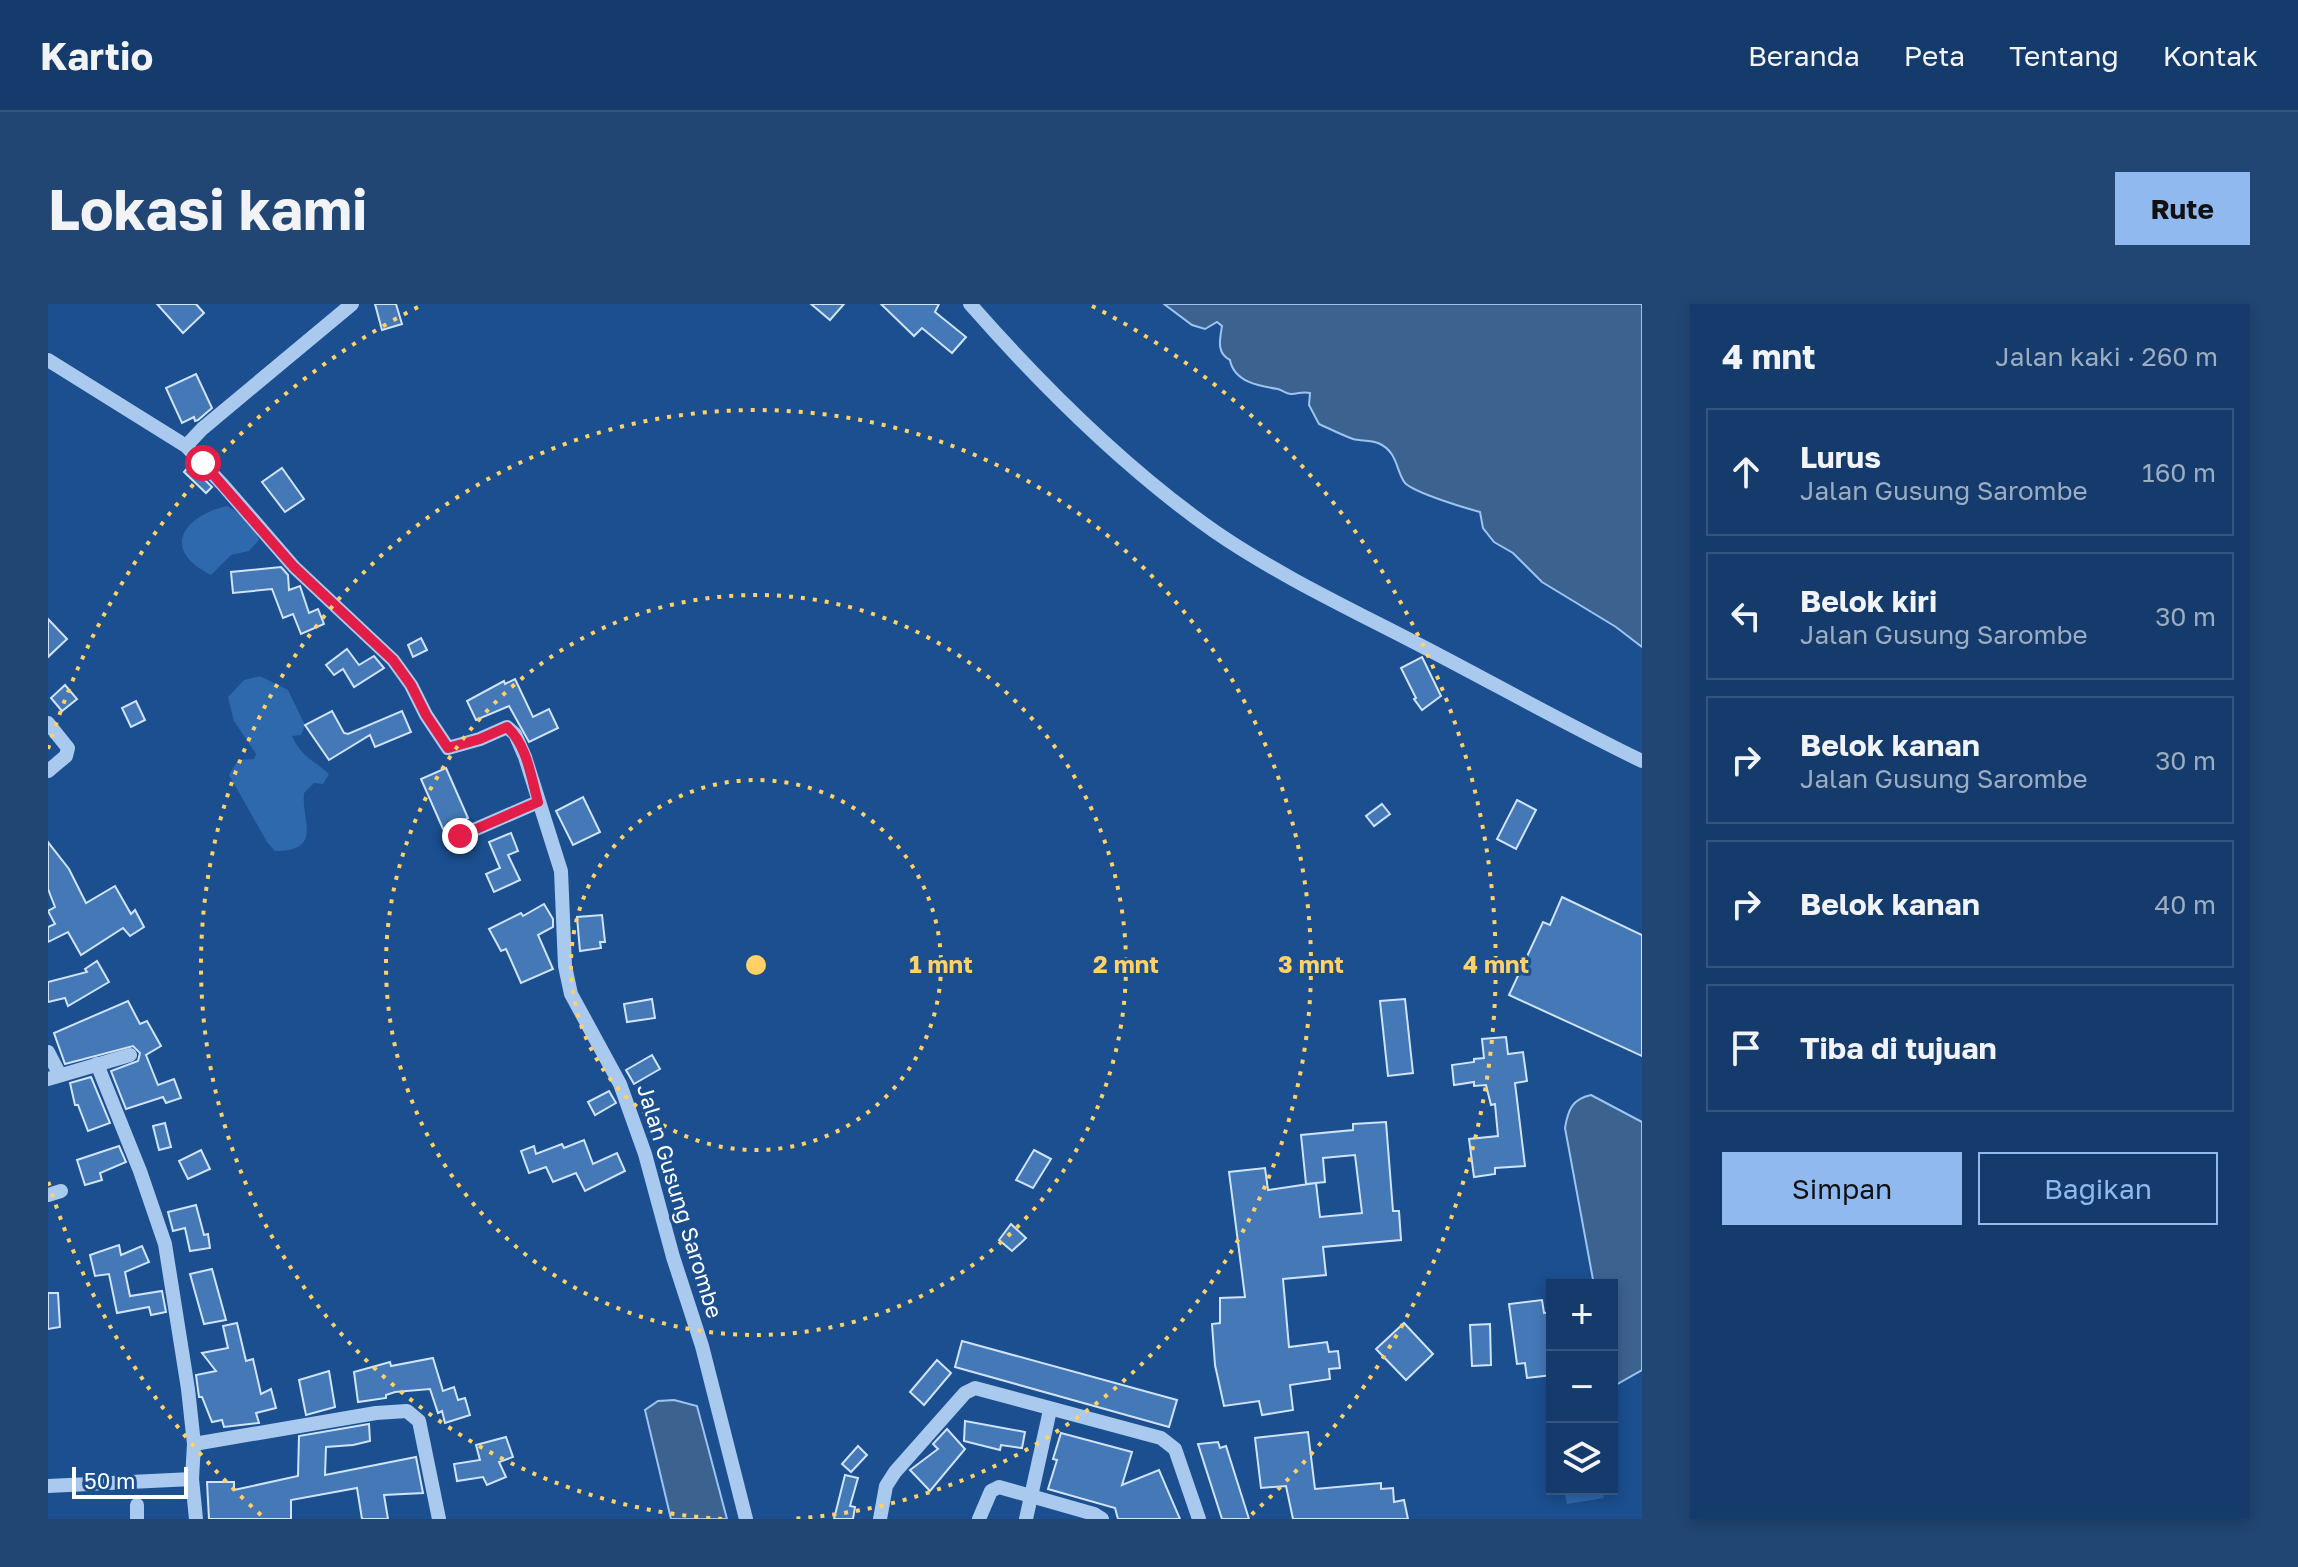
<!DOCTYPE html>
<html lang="id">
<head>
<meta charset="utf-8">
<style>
	body { margin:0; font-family:"Golos Text",sans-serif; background:#214673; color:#f1f3f6 }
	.controls { position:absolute; right:24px; bottom:24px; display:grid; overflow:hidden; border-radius:0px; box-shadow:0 4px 12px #0003 }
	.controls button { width:72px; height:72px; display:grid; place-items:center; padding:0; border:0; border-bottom:2px solid #33557e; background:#143b6b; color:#f1f3f6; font:40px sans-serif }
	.scale { position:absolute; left:24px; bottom:20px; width:116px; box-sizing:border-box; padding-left:8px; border:4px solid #fff; border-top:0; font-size:22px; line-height:28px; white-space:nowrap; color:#fff; -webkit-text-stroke:6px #1b4f8f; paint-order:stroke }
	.stop { position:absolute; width:24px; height:24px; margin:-18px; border:6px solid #e11d48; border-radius:50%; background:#fff }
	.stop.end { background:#e11d48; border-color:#fff; box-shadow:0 2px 8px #0008 }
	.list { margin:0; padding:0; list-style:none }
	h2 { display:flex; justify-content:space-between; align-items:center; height:104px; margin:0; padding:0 32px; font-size:34px }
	h2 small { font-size:26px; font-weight:400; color:#9dadc1 }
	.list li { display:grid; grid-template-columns:52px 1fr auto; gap:24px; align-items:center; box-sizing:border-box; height:128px; margin:0 16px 16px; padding:0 16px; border:2px solid #33557e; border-radius:0px }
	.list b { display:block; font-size:30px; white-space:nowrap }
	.list p { margin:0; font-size:26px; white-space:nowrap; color:#9dadc1 }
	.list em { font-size:26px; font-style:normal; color:#9dadc1 }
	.actions { display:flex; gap:16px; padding:24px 32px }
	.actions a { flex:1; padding:18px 0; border:2px solid #90b9f0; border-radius:0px; text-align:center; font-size:28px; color:#90b9f0 }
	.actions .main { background:#90b9f0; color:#111 }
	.icon { flex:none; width:44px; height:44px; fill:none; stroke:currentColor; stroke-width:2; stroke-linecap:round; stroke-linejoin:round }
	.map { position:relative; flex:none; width:1594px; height:1215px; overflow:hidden; border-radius:0px }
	header { display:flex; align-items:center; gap:48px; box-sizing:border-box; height:112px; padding:0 40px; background:#143b6b; border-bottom:2px solid #33557e }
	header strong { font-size:38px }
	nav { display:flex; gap:44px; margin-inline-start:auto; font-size:28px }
	.intro { display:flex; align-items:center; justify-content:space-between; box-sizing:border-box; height:192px; padding:0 48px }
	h1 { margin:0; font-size:56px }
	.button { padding:20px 36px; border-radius:0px; background:#90b9f0; color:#111; font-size:28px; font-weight:700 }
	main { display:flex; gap:48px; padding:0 48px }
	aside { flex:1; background:#143b6b; border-radius:0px; box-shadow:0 4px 12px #0003 }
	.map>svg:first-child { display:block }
	.green { fill:#2e69ad }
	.water { fill:#3c6290; stroke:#9cc4f0; stroke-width:2 }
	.building { fill:#4478b7; stroke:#cfe3fa; stroke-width:2 }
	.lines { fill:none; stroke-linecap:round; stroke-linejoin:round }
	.minor { stroke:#a9c9ee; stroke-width:14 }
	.route { stroke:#e11d48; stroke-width:10 }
	.ring { fill:none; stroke:#ffd166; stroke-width:4; stroke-dasharray:4 8 }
	.labels { text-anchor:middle; stroke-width:6; stroke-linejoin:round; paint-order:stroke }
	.street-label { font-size:22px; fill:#fff; stroke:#1b4f8f }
	.centre { fill:#ffd166; stroke:#1b4f8f; stroke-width:4 }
	.ring-label { font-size:24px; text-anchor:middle; font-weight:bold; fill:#ffd166; stroke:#1b4f8f; stroke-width:6; stroke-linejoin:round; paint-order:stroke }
</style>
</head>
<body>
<header>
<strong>Kartio</strong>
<nav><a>Beranda</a><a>Peta</a><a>Tentang</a><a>Kontak</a></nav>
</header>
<div class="intro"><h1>Lokasi kami</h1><a class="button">Rute</a></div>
<main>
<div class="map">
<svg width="1594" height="1215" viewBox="0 0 1594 1215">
	<rect width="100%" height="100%" fill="#1b4f8f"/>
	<g class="green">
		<path d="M179 202C192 209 207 222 211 236L201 247 183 251 163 271C112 246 135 212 179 202Z"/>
		<path d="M212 372 240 386 257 421 253 431 244 432C254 454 266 456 281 470L275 480 266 479 256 489C253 516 276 547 227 547L219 538 181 471 190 456 206 455 208 450 186 417 180 393 196 376Z"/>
		<path d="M1516 1185H1554L1556 1194 1519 1200Z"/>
	</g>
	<g class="water">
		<path d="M1116 0H1594V343L1568 323 1494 278 1465 249 1446 238 1435 224 1432 208C1417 204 1367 189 1357 179 1348 168 1350 147 1330 139 1322 136 1313 137 1305 135 1294 131 1282 125 1271 120L1261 101 1262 89C1254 87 1251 90 1243 90 1238 90 1234 86 1230 85 1211 82 1186 78 1182 56 1168 49 1172 35 1174 22L1169 18 1157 25 1144 21Z"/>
		<path d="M1543 791 1594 818V1066L1564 1083V981H1546L1517 824C1520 806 1524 795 1543 791Z"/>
		<path d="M626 1096 649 1102 679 1215H623L597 1106 610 1097Z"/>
	</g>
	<g class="building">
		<path d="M109 0H148L156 9 135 29Z"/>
		<path d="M327 0H348L354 20 334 26Z"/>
		<path d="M763 0H796L782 16Z"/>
		<path d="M833 0H891L887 8 918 33 904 49 874 24 866 32Z"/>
		<path d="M148 70 164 104 150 116 147 117 146 113 134 119 118 84Z"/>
		<path d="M142 161 164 183 158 189 136 168Z"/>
		<path d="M234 164 256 195 237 208 214 178Z"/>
		<path d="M233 263 240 271 241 286 252 282 261 309 270 305 276 320 253 330 245 310 235 314 224 285 185 289 183 268Z"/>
		<path d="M0 315 19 335 0 353Z"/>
		<path d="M373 334 379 346 365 353 360 341Z"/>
		<path d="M299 345 311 361 326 352 336 364 306 383 295 365 286 371 278 361Z"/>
		<path d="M1374 353 1393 392 1374 406 1366 395 1368 394 1353 364Z"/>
		<path d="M467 375 485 413 501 405 510 424 481 438 461 402 428 416 419 397 456 377 457 380Z"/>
		<path d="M17 381 29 395 14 407 3 394Z"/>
		<path d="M88 397 97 416 83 423 74 404Z"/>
		<path d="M284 407 296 429 300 430 354 407 363 428 327 443 322 431 281 456 257 421Z"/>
		<path d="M398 464 420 514 395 525 373 475Z"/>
		<path d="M535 493 552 528 525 541 508 507Z"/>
		<path d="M1469 496 1488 506 1468 545 1449 535Z"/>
		<path d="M1334 500 1342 510 1326 522 1318 512Z"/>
		<path d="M463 529 470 547 460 551 472 576 446 588 438 570 452 564 441 538Z"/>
		<path d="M0 538 21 565 38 599 67 582 83 610 87 606 96 623 82 632 75 624 33 651 20 628 0 638V623L7 620 0 607 7 603 0 585Z"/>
		<path d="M1514 593 1594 631V752L1461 691 1495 618 1502 621Z"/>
		<path d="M496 600 505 615V623L490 631 505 665 473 679 458 645 453 647 441 625 473 609 475 612Z"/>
		<path d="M554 611 557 638H552L553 644 532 647 529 613Z"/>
		<path d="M49 657 61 678 20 702 17 694 0 698V678L39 668 37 665Z"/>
		<path d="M604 695 607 714 579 718 576 700Z"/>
		<path d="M1357 695 1365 769 1340 772 1332 697Z"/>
		<path d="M80 697 92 720 99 717 113 742 98 751 110 781 126 775 133 794 118 799 115 793 78 805 63 767 90 757 92 749 85 742 17 760 6 729Z"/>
		<path d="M1458 733 1460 750 1475 748 1479 777 1467 779 1477 862 1447 864V870L1426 873 1421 835 1450 832 1447 800 1443 801 1438 781 1426 782V778L1406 781 1404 761 1426 758V755L1436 754 1434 735Z"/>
		<path d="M604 751 612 765 586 780 578 766Z"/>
		<path d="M43 773 62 819 40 827 30 801H27L22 779Z"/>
		<path d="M561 787 568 799 547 811 540 798Z"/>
		<path d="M1338 818 1345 907H1351L1353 936 1275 943 1278 971 1235 975 1241 1043 1279 1038 1281 1048 1290 1047 1292 1064 1281 1065 1282 1075 1242 1081 1245 1106 1214 1111 1211 1097 1176 1102 1167 1061 1164 1020 1172 1019V994L1197 993 1181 868 1217 864 1220 886 1268 879 1272 913 1314 909 1307 851 1275 854 1277 878 1258 880 1253 831 1305 826V820Z"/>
		<path d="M117 819 123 843 111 846 105 822Z"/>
		<path d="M536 836 545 860 569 849 577 867 537 887 528 869 505 878 498 863 481 869 473 847 486 842 488 850 514 840 516 844Z"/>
		<path d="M71 842 78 858 52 869 54 876 37 881 29 856Z"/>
		<path d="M153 846 162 865 140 875 131 857Z"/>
		<path d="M986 846 1003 855 985 884 968 876Z"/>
		<path d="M148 901 156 931 160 930 162 944 142 947 137 924 125 927 120 908Z"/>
		<path d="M963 920 978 934 964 947 951 936Z"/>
		<path d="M71 941 73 951 94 942 101 958 77 968 82 992 114 987 118 1008 103 1011 101 1003 69 1009 61 970 47 972 42 951Z"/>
		<path d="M164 965 178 1016 156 1020 142 970Z"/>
		<path d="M0 989H10L12 1023 0 1025Z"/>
		<path d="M1494 996 1496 1009 1504 1008V1071L1479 1074 1477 1059 1469 1060 1461 1000Z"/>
		<path d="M189 1019 198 1057 205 1055 213 1090 223 1085 228 1104 208 1109 211 1119 176 1123 174 1116 164 1118 154 1093H151L148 1071 168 1067 154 1049 180 1044 175 1022Z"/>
		<path d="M1356 1019 1385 1050 1358 1076 1328 1045Z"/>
		<path d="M1442 1020 1443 1061 1424 1062 1422 1021Z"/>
		<path d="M914 1037 1129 1096 1121 1123 907 1063Z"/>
		<path d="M385 1054 395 1087 406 1083 410 1096 417 1094 422 1111 397 1119 394 1107 390 1109 382 1085 347 1088 338 1091V1094L310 1098 306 1068 342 1058 343 1062Z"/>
		<path d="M889 1056 903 1069 876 1101 862 1088Z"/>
		<path d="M281 1067 287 1103 258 1111 251 1076Z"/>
		<path d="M917 1117 977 1128 974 1144 953 1141 952 1146 916 1137Z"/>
		<path d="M321 1120 322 1137 305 1141 278 1143 277 1171 368 1153 375 1189 336 1191 340 1215H314L309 1184 243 1196V1215H161L159 1178H186V1186L250 1172 251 1132Z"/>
		<path d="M899 1125 917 1145 882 1187 862 1166 890 1145 885 1140Z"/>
		<path d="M1260 1128 1267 1185 1333 1179V1185L1345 1184 1346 1198 1356 1196 1360 1215H1245L1238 1182 1213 1184 1207 1134Z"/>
		<path d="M1013 1129 1084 1148 1074 1181 1111 1166 1132 1215H1070L1067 1204 1000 1185 1009 1156 1005 1155Z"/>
		<path d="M458 1133 465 1153 451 1158 458 1173 439 1181 435 1173 409 1177 406 1160 432 1156 428 1141Z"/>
		<path d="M1170 1138 1172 1144 1178 1142 1201 1215H1174L1150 1140Z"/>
		<path d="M810 1142 819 1151 803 1168 794 1160Z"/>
		<path d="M797 1171 810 1174 802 1202 807 1203 805 1215H786Z"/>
	</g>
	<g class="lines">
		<g class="minor">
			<path d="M922 0C995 83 1075 163 1166 227 1227 269 1296 302 1362 336 1440 376 1515 419 1594 457"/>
			<path d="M0 56 138 142 175 181 246 263 345 356 363 381 378 411 400 444 432 435 459 423 467 430 477 453 513 567 517 662 523 690 572 780 597 850 625 953 654 1042 698 1215"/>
			<path d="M138 142 154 125 304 0"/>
			<path d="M0 419 20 444 18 452 0 467"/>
			<path d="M412 532 490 498"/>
			<path d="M0 748 12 771"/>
			<path d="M49 760 92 867 117 940 140 1085 146 1140 144 1175"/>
			<path d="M0 775 82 751"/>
			<path d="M0 891 13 887"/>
			<path d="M146 1140 328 1109 359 1107 371 1117 391 1215"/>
			<path d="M0 1182 144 1175 148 1215"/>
			<path d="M89 1215V1201"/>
			<path d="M832 1215 838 1182 847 1168 917 1089 927 1084 1113 1134 1127 1145 1151 1215"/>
			<path d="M931 1215 943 1187 951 1183 1046 1210 1054 1215"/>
			<path d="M978 1215 1002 1106"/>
		</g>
	</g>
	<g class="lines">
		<path class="route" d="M155 159 246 263 345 356 363 381 378 411 400 444 432 435 459 423C479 441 483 473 490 498L412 532"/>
	</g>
	<g class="ring">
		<circle cx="708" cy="661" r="185"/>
		<circle cx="708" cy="661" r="370"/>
		<path d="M674 1215A555 555 0 1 1 742 1215"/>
		<path d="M213 1211A740 740 0 0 1 0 877M0 445A740 740 0 0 1 372 2M1044 2A740 740 0 0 1 1203 1211"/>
	</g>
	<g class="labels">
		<g class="street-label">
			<text transform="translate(632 897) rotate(73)" y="8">Jalan Gusung Sarombe</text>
		</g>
	</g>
	<circle cx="708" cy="661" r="12" class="centre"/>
	<g class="ring-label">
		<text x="893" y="669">1 mnt</text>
		<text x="1078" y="669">2 mnt</text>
		<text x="1263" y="669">3 mnt</text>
		<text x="1448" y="669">4 mnt</text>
	</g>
</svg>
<div class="controls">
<button>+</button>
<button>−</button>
<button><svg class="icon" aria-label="layers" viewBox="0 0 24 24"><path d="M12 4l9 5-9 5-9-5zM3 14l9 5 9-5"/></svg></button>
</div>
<div class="scale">50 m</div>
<div class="stop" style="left:155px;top:159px"></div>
<div class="stop end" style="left:412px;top:532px"></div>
</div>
<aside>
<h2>4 mnt<small>Jalan kaki · 260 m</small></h2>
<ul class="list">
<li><svg class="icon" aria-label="ahead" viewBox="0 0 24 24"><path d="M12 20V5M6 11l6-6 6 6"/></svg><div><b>Lurus</b><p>Jalan Gusung Sarombe</p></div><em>160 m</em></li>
<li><svg class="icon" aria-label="left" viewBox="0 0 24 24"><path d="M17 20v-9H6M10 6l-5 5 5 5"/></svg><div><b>Belok kiri</b><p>Jalan Gusung Sarombe</p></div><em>30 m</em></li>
<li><svg class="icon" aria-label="right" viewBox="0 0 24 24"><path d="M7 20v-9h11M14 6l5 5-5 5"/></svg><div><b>Belok kanan</b><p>Jalan Gusung Sarombe</p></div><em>30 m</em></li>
<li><svg class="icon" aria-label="right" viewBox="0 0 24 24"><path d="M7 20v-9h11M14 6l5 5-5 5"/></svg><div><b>Belok kanan</b></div><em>40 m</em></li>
<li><svg class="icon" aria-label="arrive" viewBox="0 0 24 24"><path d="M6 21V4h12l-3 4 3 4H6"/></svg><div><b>Tiba di tujuan</b></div></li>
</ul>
<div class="actions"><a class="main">Simpan</a><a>Bagikan</a></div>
</aside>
</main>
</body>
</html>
